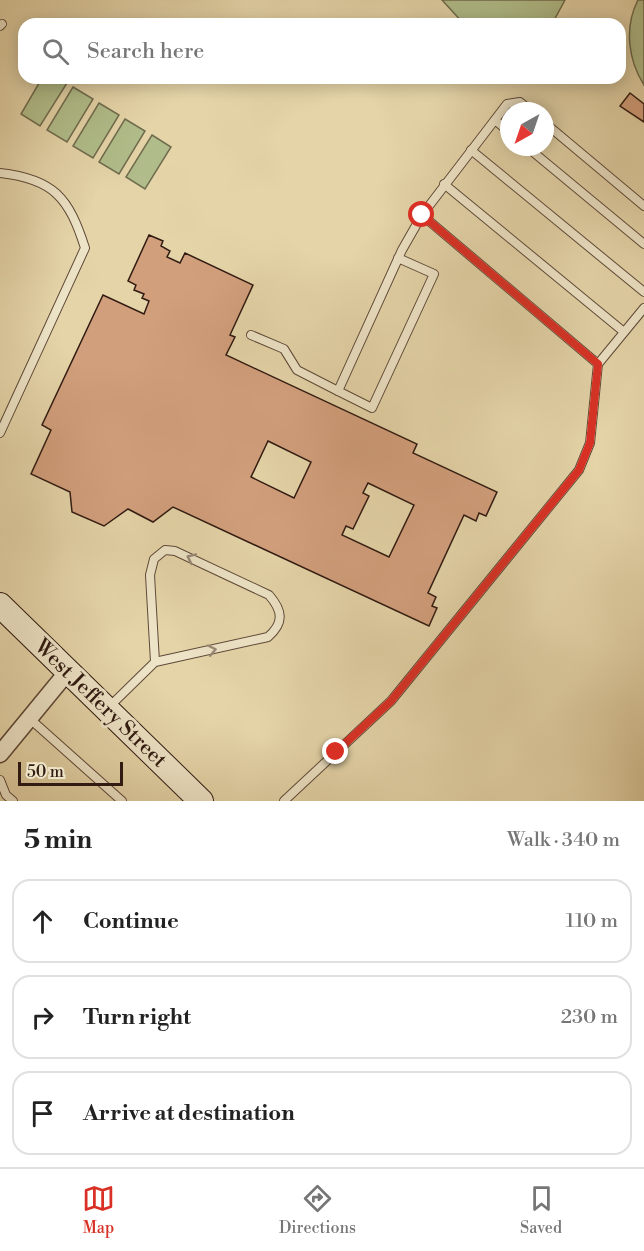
<!DOCTYPE html>
<html lang="en">
<head>
<meta charset="utf-8">
<style>
	body { margin:0; font-family:"Libre Bodoni",serif; background:#f2f2f2; color:#222 }
	.compass { position:absolute; left:500px; top:102px; width:54px; height:54px; border-radius:50%; background:#fff; box-shadow:0 3px 15px #0003; rotate:220deg }
	.scale { position:absolute; left:18px; bottom:15px; width:105px; box-sizing:border-box; padding-left:6px; border:3px solid #311b12; border-top:0; font-size:16px; line-height:21px; white-space:nowrap; color:#311b12; -webkit-text-stroke:4px #ede3c6; paint-order:stroke }
	.stop { position:absolute; width:18px; height:18px; margin:-14px; border:4px solid #d93025; border-radius:50%; background:#fff }
	.stop.end { background:#d93025; border-color:#fff; box-shadow:0 2px 6px #0008 }
	.list { margin:0; padding:0; list-style:none }
	h2 { display:flex; justify-content:space-between; align-items:center; height:78px; margin:0; padding:0 24px; font-size:26px }
	h2 small { font-size:20px; font-weight:400; color:#767676 }
	.list li { display:grid; grid-template-columns:39px 1fr auto; gap:18px; align-items:center; box-sizing:border-box; height:84px; margin:0 12px 12px; padding:0 12px; border:2px solid #e0e0e0; border-radius:18px }
	.list b { display:block; font-size:22px; white-space:nowrap }
	.list em { font-size:20px; font-style:normal; color:#767676 }
	.icon { flex:none; width:33px; height:33px; fill:none; stroke:currentColor; stroke-width:2; stroke-linecap:round; stroke-linejoin:round }
	.map { position:relative; flex:none; width:644px; height:801px; overflow:hidden }
	.search { position:absolute; background:#fff; box-shadow:0 3px 15px #0003; left:18px; right:18px; top:18px; height:66px; display:flex; align-items:center; gap:15px; box-sizing:border-box; padding:0 21px; border-radius:18px; color:#767676; font-size:22px }
	.sheet { height:366px; background:#fff }
	nav { display:flex; justify-content:space-around; align-items:center; box-sizing:border-box; height:84px; border-top:2px solid #e0e0e0; background:#fff; font-size:16px; color:#767676 }
	nav a { display:grid; justify-items:center; gap:3px }
	nav .on { color:#d93025 }
	.map>svg:first-child { display:block }
	.green { fill:#b0bd8a; stroke:#706c4e; stroke-width:1.5 }
	.building { fill:#d29f7c; stroke:#311b12; stroke-width:1.5; fill-rule:evenodd }
	.lines { fill:none; stroke-linecap:round; stroke-linejoin:round }
	.service-casing { stroke:#5e4938; stroke-width:10 }
	.minor-casing { stroke:#5e4938; stroke-width:19 }
	.secondary-casing { stroke:#311b12; stroke-width:26 }
	.service { stroke:#ede3c6; stroke-width:8 }
	.minor { stroke:#ede3c6; stroke-width:16 }
	.secondary { stroke:#ede3c6; stroke-width:24 }
	.oneway { stroke:#988975 }
	.route { stroke:#d93025; stroke-width:8 }
	.labels { text-anchor:middle; stroke-width:6; stroke-linejoin:round; paint-order:stroke }
	.street-label { font-size:21px; fill:#311b12; stroke:#ede3c6 }
</style>
</head>
<body>
<div class="map">
<svg width="644" height="801" viewBox="0 0 644 801">
	<rect width="100%" height="100%" fill="#e4d4a8"/>
	<filter id="stains"><feTurbulence type="fractalNoise" baseFrequency=".00333" numOctaves="4"/><feColorMatrix values="0 0 0 0 .2 0 0 0 0 .09 0 0 0 0 .02 0 0 0 .5 -.17"/></filter>
	<radialGradient id="worn" r=".72"><stop offset=".6" stop-color="#630" stop-opacity="0"/><stop offset="1" stop-color="#630" stop-opacity=".3"/></radialGradient>
	<g class="green">
		<path d="M442 0H565L552 24H464Z"/>
		<path d="M638 0H644V85C628 60 624 27 638 0Z"/>
		<path d="M42 78H59L67 83 40 126 21 114Z"/>
		<path d="M73 87 93 99 67 142 47 130Z"/>
		<path d="M99 103 119 115 93 158 73 146Z"/>
		<path d="M125 119 145 131 119 174 99 162Z"/>
		<path d="M152 135 171 147 145 189 126 177Z"/>
	</g>
	<g class="building">
		<path d="M630 93 644 104V122L620 106Z"/>
		<path d="M149 235 163 241 161 246 170 251 167 257 180 263 185 253 253 285 230 335 235 337 226 355 417 444 413 453 497 492 486 516 479 513 476 521 464 515 428 593 436 597 432 606 437 608 429 626 173 507 153 522 128 509 104 526 72 512 70 492 31 474 51 430 42 425 103 295 144 314 149 301 142 298 144 294 134 290 136 285 128 281ZM268 441 311 462 294 498 251 477ZM368 483 414 505 389 557 342 535 346 526 353 529 369 496 363 493Z"/>
	</g>
	<g class="lines">
		<defs>
			<g id="service">
				<path d="M0 26 2 24"/>
				<path d="M495 120 509 132"/>
				<path d="M545 123 644 206"/>
				<path d="M527 147 644 244"/>
				<path d="M471 150 644 292"/>
				<path d="M0 173C54 179 69 198 85 248L0 433"/>
				<path d="M444 184 624 332"/>
				<path d="M422 215 507 104 520 102 531 111"/>
				<path d="M251 335 284 349 297 370 338 391"/>
				<path d="M598 364 644 308"/>
				<path d="M108 708 155 662 268 637C284 623 283 611 269 595L175 551 165 550 154 559 150 575 155 662"/>
				<path d="M29 718 122 801"/>
				<path d="M0 780 6 795 13 801"/>
				<path d="M284 801 391 701 579 470 590 443 598 364 422 215 402 250 338 391 372 408 434 274 398 258"/>
			</g>
			<path id="minor" d="M0 754 69 670"/>
			<path id="secondary" d="M0 605 201 801"/>
		</defs>
		<use href="#service" class="service-casing"/>
		<use href="#minor" class="minor-casing"/>
		<use href="#secondary" class="secondary-casing"/>
		<use href="#service" class="service"/>
		<use href="#minor" class="minor"/>
		<use href="#secondary" class="secondary"/>
	</g>
	<defs><path id="oneway-chevron" d="M-2-3.5L2.5 0L-2 3.5" fill="none" stroke-width="1.6" stroke-linecap="round" stroke-linejoin="round" transform="scale(1.5)"/></defs>
	<g class="oneway">
		<use href="#oneway-chevron" transform="translate(191 558) rotate(-155)"/>
		<use href="#oneway-chevron" transform="translate(212 650) rotate(-12)"/>
	</g>
	<g class="lines">
		<path class="route" d="M336 752 391 701 579 470 590 443 598 364 422 215"/>
	</g>
	<g class="labels">
		<g class="street-label">
			<text transform="translate(101 703) rotate(44)" y="7">West Jeffery Street</text>
		</g>
	</g>
	<rect width="100%" height="100%" filter="url(#stains)"/>
	<rect width="100%" height="100%" fill="url(#worn)"/>
</svg>
<svg class="compass" viewBox="-18 -18 36 36"><path d="M0-13l5 13h-10z" fill="#e53935"/><path d="M0 13l5-13h-10z" fill="#767676"/></svg>
<div class="scale">50 m</div>
<div class="stop" style="left:422px;top:215px"></div>
<div class="stop end" style="left:336px;top:752px"></div>
<div class="search"><svg class="icon" aria-label="search" viewBox="0 0 24 24"><circle cx="10" cy="10" r="6"/><path d="M15 15l6 6"/></svg>Search here</div>
</div>
<section class="sheet">
<h2>5 min<small>Walk · 340 m</small></h2>
<ul class="list">
<li><svg class="icon" aria-label="ahead" viewBox="0 0 24 24"><path d="M12 20V5M6 11l6-6 6 6"/></svg><div><b>Continue</b></div><em>110 m</em></li>
<li><svg class="icon" aria-label="right" viewBox="0 0 24 24"><path d="M7 20v-9h11M14 6l5 5-5 5"/></svg><div><b>Turn right</b></div><em>230 m</em></li>
<li><svg class="icon" aria-label="arrive" viewBox="0 0 24 24"><path d="M6 21V4h12l-3 4 3 4H6"/></svg><div><b>Arrive at destination</b></div></li>
</ul>
</section>
<nav>
<a class="on"><svg class="icon" aria-label="map" viewBox="0 0 24 24"><path d="M3 6l6-2 6 2 6-2v14l-6 2-6-2-6 2zM9 4v14M15 6v14"/></svg>Map</a>
<a><svg class="icon" aria-label="directions" viewBox="0 0 24 24"><path d="M12 3l9 9-9 9-9-9zM9 14v-3h6M13 9l2 2-2 2"/></svg>Directions</a>
<a><svg class="icon" aria-label="saved" viewBox="0 0 24 24"><path d="M7 4h10v16l-5-4-5 4z"/></svg>Saved</a>
</nav>
</body>
</html>
